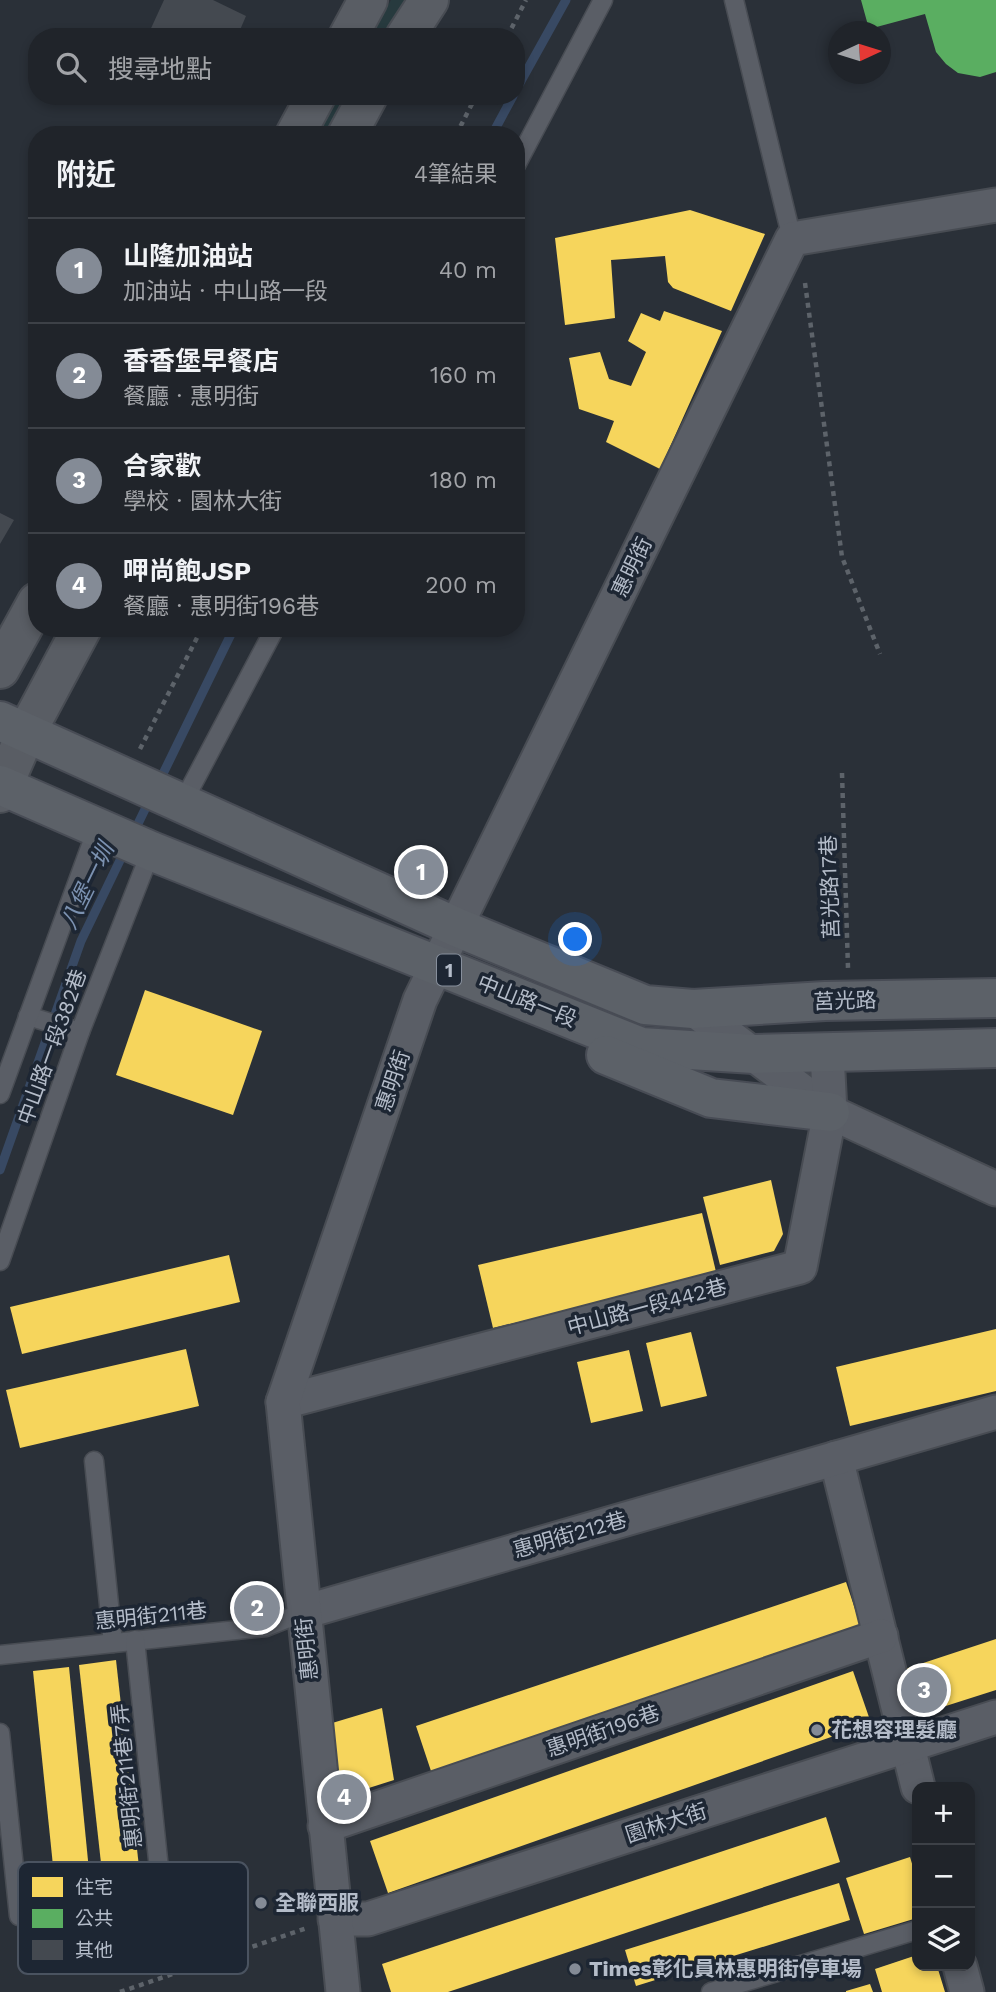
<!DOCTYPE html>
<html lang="zh-TW">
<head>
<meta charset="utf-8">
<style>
	body { margin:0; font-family:"Work Sans","Noto Sans TC",sans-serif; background:#282c32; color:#f1f3f6 }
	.controls { position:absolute; right:21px; bottom:21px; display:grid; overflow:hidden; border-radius:14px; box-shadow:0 4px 10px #0003 }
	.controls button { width:63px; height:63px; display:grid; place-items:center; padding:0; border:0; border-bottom:2px solid #3d4147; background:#20242a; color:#f1f3f6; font:35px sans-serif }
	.compass { position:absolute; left:828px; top:21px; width:63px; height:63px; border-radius:50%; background:#20242a; box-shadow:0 4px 10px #0003; rotate:86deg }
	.you { position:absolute; left:576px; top:940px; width:24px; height:24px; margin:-18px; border:5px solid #fff; border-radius:50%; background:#1a73e8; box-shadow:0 0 0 10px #1a73e833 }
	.badge { display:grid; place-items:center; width:46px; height:46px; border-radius:50%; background:#848b96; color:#fff; font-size:23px; font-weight:700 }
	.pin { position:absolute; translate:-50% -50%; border:4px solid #fff; box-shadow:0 2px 7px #0006 }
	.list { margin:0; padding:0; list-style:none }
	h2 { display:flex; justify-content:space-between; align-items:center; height:91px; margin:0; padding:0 28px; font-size:30px }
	h2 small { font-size:23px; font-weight:400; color:#a2a4a8 }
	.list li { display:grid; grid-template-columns:46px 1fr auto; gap:21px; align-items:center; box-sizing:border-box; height:105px; padding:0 28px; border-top:2px solid #3d4147 }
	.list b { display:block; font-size:26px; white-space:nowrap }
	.list p { margin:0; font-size:23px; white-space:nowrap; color:#a2a4a8 }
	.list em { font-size:23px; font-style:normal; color:#a2a4a8 }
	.icon { flex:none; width:38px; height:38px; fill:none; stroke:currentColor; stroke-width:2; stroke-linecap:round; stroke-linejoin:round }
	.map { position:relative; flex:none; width:996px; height:1992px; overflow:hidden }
	.search { position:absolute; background:#20242a; box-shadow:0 4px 10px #0003; left:28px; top:28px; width:497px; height:77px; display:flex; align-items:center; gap:18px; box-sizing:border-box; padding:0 24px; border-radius:28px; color:#a2a4a8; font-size:26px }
	.panel { position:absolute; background:#20242a; box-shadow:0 4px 10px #0003; left:28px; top:126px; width:497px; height:511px; border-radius:28px }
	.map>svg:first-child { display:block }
	.green { fill:#273a3e }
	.homes { fill:#f6d55c }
	.public { fill:#5aae61 }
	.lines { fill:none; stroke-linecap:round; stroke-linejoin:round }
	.stream { stroke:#384963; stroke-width:9 }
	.building { fill:#444950 }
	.service-casing { stroke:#484c53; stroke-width:21 }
	.minor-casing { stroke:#484c53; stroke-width:37 }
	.secondary-casing { stroke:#484c53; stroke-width:42 }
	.primary-casing { stroke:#484c55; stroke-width:42 }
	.path { stroke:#5d636a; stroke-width:4.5; stroke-dasharray:5 5; stroke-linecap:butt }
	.service { stroke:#5a5e66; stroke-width:18 }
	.minor { stroke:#5a5e66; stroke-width:33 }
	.secondary { stroke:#595d64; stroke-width:38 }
	.primary { stroke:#5c6168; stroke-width:38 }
	.poi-dot { fill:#848b96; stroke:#1d2633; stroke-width:2.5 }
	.labels { text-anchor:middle; stroke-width:7; stroke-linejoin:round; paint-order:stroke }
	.shield { fill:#1d2633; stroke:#878f9c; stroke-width:2 }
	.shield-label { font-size:19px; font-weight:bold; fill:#b4bcc9 }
	.street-label { font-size:21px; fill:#b4bcc9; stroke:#1d2633 }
	.poi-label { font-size:21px; font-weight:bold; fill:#b4bcc9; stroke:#1d2633; text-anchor:start }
	.water-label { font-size:23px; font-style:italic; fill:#7c92b1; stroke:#1d2633 }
	.key { fill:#1d2633; stroke:#4a5360; stroke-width:2 }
	.key-label { font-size:19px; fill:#b4bcc9 }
</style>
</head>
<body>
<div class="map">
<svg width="996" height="1992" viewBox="0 0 996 1992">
	<rect width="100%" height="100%" fill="#2a3038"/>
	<g class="green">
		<path d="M391 0H408L387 37H370Z"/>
		<path d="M337 96H354L333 135H316Z"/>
	</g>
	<g class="homes">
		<path d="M690 210 765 234 731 311 673 288 668 282 665 256 611 260 615 318 565 325 555 238Z"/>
		<path d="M664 311 722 331 660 469 606 442 614 421 579 409 569 358 600 352 609 379 631 386 646 352 628 341 641 313 660 321Z"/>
		<path d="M145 990 262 1031 233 1115 116 1075Z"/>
		<path d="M771 1180 783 1234 774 1251 720 1265 703 1197Z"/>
		<path d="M702 1213 717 1276 493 1328 478 1265Z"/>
		<path d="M229 1255 240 1302 22 1354 10 1307Z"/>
		<path d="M996 1329V1391L850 1426 836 1367Z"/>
		<path d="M691 1332 707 1396 661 1407 646 1343Z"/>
		<path d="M186 1349 199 1406 20 1448 6 1390Z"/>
		<path d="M629 1350 643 1411 591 1423 577 1362Z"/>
		<path d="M846 1582 862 1630 432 1774 416 1726Z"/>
		<path d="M996 1639V1690L927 1712 921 1693 907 1698 899 1671Z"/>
		<path d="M116 1660 141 1885 104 1890 79 1665Z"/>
		<path d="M69 1667 91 1891 56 1895 33 1671Z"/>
		<path d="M853 1671 871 1723 388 1893 370 1841Z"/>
		<path d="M382 1708 394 1780 331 1800 319 1727Z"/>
		<path d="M826 1817 840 1862 448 1992H391L382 1964Z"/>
		<path d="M910 1857 917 1880V1918L864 1934 846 1878Z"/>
		<path d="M839 1883 850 1920 636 1986 625 1950Z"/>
		<path d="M917 1955V1966H937L945 1992H882L875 1969Z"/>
		<path d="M870 1984 873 1992H846V1991Z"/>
	</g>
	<path class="public" d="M861 0H996V72L980 77 958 73 946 64 936 52 925 14 869 29Z"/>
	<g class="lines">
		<g class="stream">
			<path d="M516 90 566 0"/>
			<path d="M492 135 513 96"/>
			<path d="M158 784 234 628"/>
			<path d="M133 834 150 799"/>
			<path d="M0 1170 81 941 125 850"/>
		</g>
	</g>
	<g class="building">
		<path d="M164 0H213L246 16 237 37H147Z"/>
		<path d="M0 513 14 520 0 544Z"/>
	</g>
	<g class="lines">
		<defs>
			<g id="service">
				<path d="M734 0 792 239"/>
				<path d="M516 165 603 0"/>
				<path d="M182 804 275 628"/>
				<path d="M28 1016 80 1032"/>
				<path d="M0 1094 98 826"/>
				<path d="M0 1261 80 1032 151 851"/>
				<path d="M94 1461 113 1643"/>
				<path d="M0 1655 266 1627 304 1612"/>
				<path d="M0 1733 19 1916 161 1888 135 1640"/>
				<path d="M711 1992 917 1930"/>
			</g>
			<g id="minor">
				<path d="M693 1009 830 1112 996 1189"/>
				<path d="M283 1402 800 1267 830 1112 827 1053"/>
				<path d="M836 1458 918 1787"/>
				<path d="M304 1612 996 1412"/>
				<path d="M325 1826 881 1636"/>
				<path d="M335 1919H368L996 1717"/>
				<path d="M960 1966 967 1992"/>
				<path d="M343 1992 283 1402 420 1000 792 239 996 205"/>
			</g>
			<g id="secondary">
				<path d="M348 37 368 0"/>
				<path d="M405 37 429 0"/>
				<path d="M295 135 316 96"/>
				<path d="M347 135 368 96"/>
				<path d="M0 669 37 602"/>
				<path d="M0 793 26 733 82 628"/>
			</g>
			<g id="primary">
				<path d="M0 721 456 927 645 1005 693 1009 825 1001 996 998"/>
				<path d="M0 785 151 851 641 1047 754 1054 996 1048"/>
				<path d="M606 1055 711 1098 830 1112"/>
			</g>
		</defs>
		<use href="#service" class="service-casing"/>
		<use href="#minor" class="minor-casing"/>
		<use href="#secondary" class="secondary-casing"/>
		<use href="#primary" class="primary-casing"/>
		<g class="path">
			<path d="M507 37 526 0"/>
			<path d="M456 135 476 96"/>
			<path d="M805 283 842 557 880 654"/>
			<path d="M140 749 202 628"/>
			<path d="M842 773 848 968"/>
			<path d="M120 1992 307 1928"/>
		</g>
		<use href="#service" class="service"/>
		<use href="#minor" class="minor"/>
		<use href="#secondary" class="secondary"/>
		<use href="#primary" class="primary"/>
	</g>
	<g class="poi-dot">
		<circle cx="817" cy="1730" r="7"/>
		<circle cx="261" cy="1903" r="7"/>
		<circle cx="575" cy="1969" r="7"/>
	</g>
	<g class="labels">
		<rect class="shield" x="437" y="954.5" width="24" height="31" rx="5"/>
		<g class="shield-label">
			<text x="449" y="977">1</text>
		</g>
		<g class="street-label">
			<text transform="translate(632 567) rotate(-64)" y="7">惠明街</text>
			<text transform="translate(830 887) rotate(-92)" y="7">莒光路17巷</text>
			<text transform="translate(527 1001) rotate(22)" y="7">中山路一段</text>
			<text transform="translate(845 1001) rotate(-2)" y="7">莒光路</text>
			<text transform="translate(52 1047) rotate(-70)" y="7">中山路一段382巷</text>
			<text transform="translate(393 1081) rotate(-71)" y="7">惠明街</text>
			<text transform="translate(647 1307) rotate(-15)" y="7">中山路一段442巷</text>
			<text transform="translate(570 1535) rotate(-16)" y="7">惠明街212巷</text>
			<text transform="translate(151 1616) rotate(-6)" y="7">惠明街211巷</text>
			<text transform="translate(307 1649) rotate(-96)" y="7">惠明街</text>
			<text transform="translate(603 1731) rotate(-19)" y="7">惠明街196巷</text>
			<text transform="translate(127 1776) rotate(-96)" y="7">惠明街211巷7弄</text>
			<text transform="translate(666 1823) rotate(-18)" y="7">園林大街</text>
		</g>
		<g class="poi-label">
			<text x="831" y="1737">花想容理髮廳</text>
			<text x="275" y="1910">全聯西服</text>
			<text x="589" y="1976">Times彰化員林惠明街停車場</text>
		</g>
		<g class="water-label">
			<text transform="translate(87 886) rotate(-64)" y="8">八堡一圳</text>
		</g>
	</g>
	<rect x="18" y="1862" width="230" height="112" rx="10" class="key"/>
	<rect x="32" y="1877" width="31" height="20" fill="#f6d55c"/>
	<rect x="32" y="1909" width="31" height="19" fill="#5aae61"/>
	<rect x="32" y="1940" width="31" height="20" fill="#444950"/>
	<g class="key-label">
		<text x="75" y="1894">住宅</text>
		<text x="75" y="1925">公共</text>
		<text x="75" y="1957">其他</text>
	</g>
</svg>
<div class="controls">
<button>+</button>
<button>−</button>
<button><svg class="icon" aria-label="layers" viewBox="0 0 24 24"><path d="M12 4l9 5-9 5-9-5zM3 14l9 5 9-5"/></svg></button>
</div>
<svg class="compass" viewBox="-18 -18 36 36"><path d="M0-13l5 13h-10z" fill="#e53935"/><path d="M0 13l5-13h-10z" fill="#a2a4a8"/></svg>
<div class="you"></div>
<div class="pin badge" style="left:421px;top:872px">1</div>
<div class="pin badge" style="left:257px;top:1608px">2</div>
<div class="pin badge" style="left:924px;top:1690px">3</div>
<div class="pin badge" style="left:344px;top:1797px">4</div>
<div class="search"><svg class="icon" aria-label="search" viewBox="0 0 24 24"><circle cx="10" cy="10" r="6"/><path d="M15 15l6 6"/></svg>搜尋地點</div>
<section class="panel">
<h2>附近<small>4筆結果</small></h2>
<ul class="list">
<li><span class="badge">1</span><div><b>山隆加油站</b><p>加油站 · 中山路一段</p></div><em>40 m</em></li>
<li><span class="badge">2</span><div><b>香香堡早餐店</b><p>餐廳 · 惠明街</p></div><em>160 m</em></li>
<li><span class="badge">3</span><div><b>合家歡</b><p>學校 · 園林大街</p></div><em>180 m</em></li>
<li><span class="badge">4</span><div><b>呷尚飽JSP</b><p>餐廳 · 惠明街196巷</p></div><em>200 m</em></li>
</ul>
</section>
</div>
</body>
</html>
